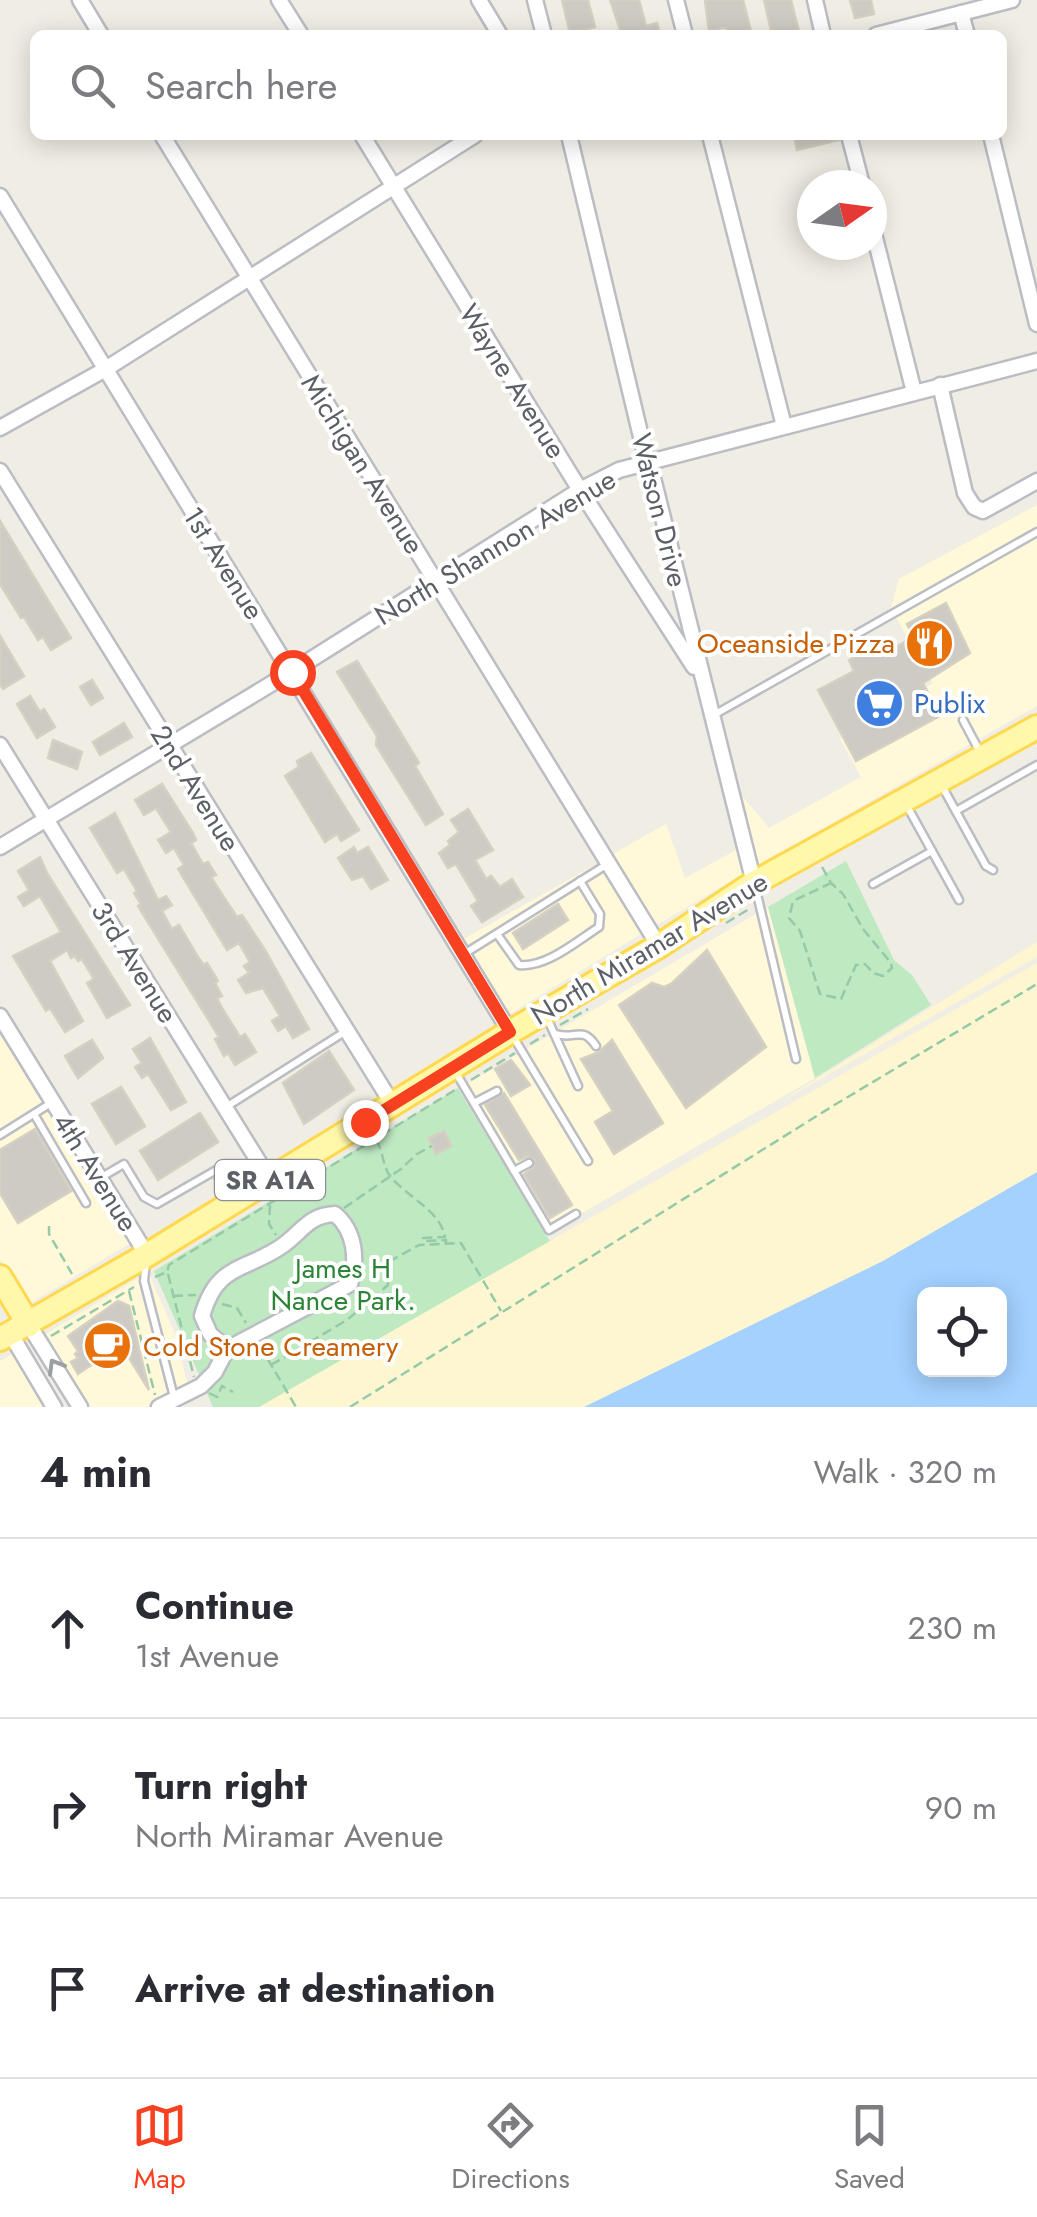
<!DOCTYPE html>
<html lang="en">
<head>
<meta charset="utf-8">
<style>
	body { margin:0; font-family:Jost,sans-serif; background:#f2f2f3; color:#2b2b33 }
	.controls { position:absolute; right:30px; bottom:30px; display:grid; overflow:hidden; border-radius:15px; box-shadow:0 5px 25px #0003 }
	.controls button { width:90px; height:90px; display:grid; place-items:center; padding:0; border:0; border-bottom:2px solid #e1e1e2; background:#fff; color:#2b2b33; font:50px sans-serif }
	.compass { position:absolute; left:797px; top:170px; width:90px; height:90px; border-radius:50%; background:#fff; box-shadow:0 5px 25px #0003; rotate:76deg }
	.stop { position:absolute; width:30px; height:30px; margin:-22px; border:8px solid #f84121; border-radius:50%; background:#fff }
	.stop.end { background:#f84121; border-color:#fff; box-shadow:0 2px 10px #0008 }
	.list { margin:0; padding:0; list-style:none }
	h2 { display:flex; justify-content:space-between; align-items:center; height:130px; margin:0; padding:0 40px; font-size:42px }
	h2 small { font-size:32px; font-weight:400; color:#7c7c81 }
	.list li { display:grid; grid-template-columns:65px 1fr auto; gap:30px; align-items:center; box-sizing:border-box; height:180px; padding:0 40px; border-top:2px solid #e1e1e2 }
	.list b { display:block; font-size:38px; white-space:nowrap }
	.list p { margin:0; font-size:32px; white-space:nowrap; color:#7c7c81 }
	.list em { font-size:32px; font-style:normal; color:#7c7c81 }
	.icon { flex:none; width:55px; height:55px; fill:none; stroke:currentColor; stroke-width:2; stroke-linecap:round; stroke-linejoin:round }
	.map { position:relative; flex:none; width:1037px; height:1407px; overflow:hidden }
	.search { position:absolute; background:#fff; box-shadow:0 5px 25px #0003; left:30px; right:30px; top:30px; height:110px; display:flex; align-items:center; gap:25px; box-sizing:border-box; padding:0 35px; border-radius:15px; color:#7c7c81; font-size:38px }
	.sheet { height:670px; background:#fff }
	nav { display:flex; justify-content:space-around; align-items:center; box-sizing:border-box; height:140px; border-top:2px solid #e1e1e2; background:#fff; font-size:28px; color:#7c7c81 }
	nav a { display:grid; justify-items:center; gap:5px }
	nav .on { color:#f84121 }
	.map>svg:first-child { display:block }
	.commercial { fill:#fff9d9 }
	.green { fill:#bee9c1 }
	.sand { fill:#fef6d1 }
	.water { fill:#a4d1ff; fill-rule:evenodd }
	.building { fill:#cdcbc3; stroke:#d5d0c1; stroke-width:2.5 }
	.lines { fill:none; stroke-linecap:round; stroke-linejoin:round }
	.service-casing { stroke:#bbbdc4; stroke-width:11 }
	.minor-casing { stroke:#bbbdc4; stroke-width:19 }
	.primary-casing { stroke:#fed94f; stroke-width:28 }
	.path { stroke:#95c9a8; stroke-width:2.5; stroke-dasharray:10 5; stroke-linecap:butt }
	.service { stroke:#fff; stroke-width:6 }
	.minor { stroke:#fff; stroke-width:14 }
	.primary { stroke:#fff7a9; stroke-width:22 }
	.oneway { stroke:#9d9fa3 }
	.route { stroke:#f84121; stroke-width:12 }
	.labels { text-anchor:middle; stroke-width:8; stroke-linejoin:round; paint-order:stroke }
	.shield { fill:#fff; stroke:#8d8f94; stroke-width:2.5 }
	.shield-label { font-size:25px; font-weight:bold; fill:#5c5f66 }
	.street-label { font-size:28px; fill:#5c5f66; stroke:#fff }
	.food-label { font-size:28px; fill:#c56008; stroke:#fff; text-anchor:end }
	.shop-label { font-size:28px; fill:#366cbe; stroke:#fff; text-anchor:start }
	.park-label { font-size:28px; fill:#2d8437; stroke:#fff }
</style>
</head>
<body>
<div class="map">
<svg width="1037" height="1407" viewBox="0 0 1037 1407">
	<rect width="100%" height="100%" fill="#f0eee4"/>
	<g class="commercial">
		<path d="M1037 505V706L757 866 739 797H743L769 828 861 777 840 738 933 683 891 608 899 579Z"/>
		<path d="M666 824 685 878 738 849 745 873 655 926 611 855Z"/>
		<path d="M600 862 643 933 508 1015 462 940Z"/>
		<path d="M768 907 815 1078 551 1231 464 1086Z"/>
		<path d="M0 1029 131 1243 27 1305 0 1260Z"/>
		<path d="M148 1272 173 1329 188 1385 148 1407H88L44 1335Z"/>
		<path d="M14 1353 46 1407H0V1361Z"/>
	</g>
	<g class="green">
		<path d="M846 861 894 960 912 975 931 1005 815 1078 768 907Z"/>
		<path d="M458 1088 568 1271 350 1407H213L154 1271Z"/>
	</g>
	<g class="sand">
		<path d="M1037 942V957L776 1104Z"/>
		<path d="M1037 963V1172L883 1261 584 1407H259Z"/>
	</g>
	<path class="water" d="M1037 1172V1407H584L883 1261ZM1000 1294V1370H924V1294Z"/>
	<g class="building">
		<path d="M562 0H588L595 27 570 33Z"/>
		<path d="M610 0H639L646 26 657 23 660 35H622Z"/>
		<path d="M705 0H743L752 35H728L726 27 709 31Z"/>
		<path d="M764 0H791L799 32 772 35Z"/>
		<path d="M850 0H871L874 14 855 18Z"/>
		<path d="M794 135H839V140L797 150Z"/>
		<path d="M0 521 71 638 51 650 43 637 38 640 24 617 21 618 0 584Z"/>
		<path d="M946 603 970 653 923 683 940 716 856 761 818 690 854 671 849 660 879 644 884 653 914 637 907 624Z"/>
		<path d="M0 636 24 676 3 689 0 684Z"/>
		<path d="M357 661 419 763 415 766 443 814 426 825 376 745 377 736 337 672Z"/>
		<path d="M92 680 103 698 91 705 80 687Z"/>
		<path d="M30 696 40 712 44 709 55 727 37 738 17 704Z"/>
		<path d="M124 723 132 737 100 755 93 742Z"/>
		<path d="M53 740 82 752 77 769 48 758Z"/>
		<path d="M311 753 359 830 341 841 337 834 325 842 285 776 299 767 297 761Z"/>
		<path d="M162 784 193 833 196 840 191 843 203 864 208 862 216 875 211 877 225 899 237 917 242 915 265 950 309 1029 293 1038 286 1026 278 1031 272 1021 280 1016 263 988 246 993 238 980 249 973 244 966 250 962 239 943 227 950 178 869 184 865 174 848 166 853 158 840 171 832 156 808 144 815 135 800Z"/>
		<path d="M468 809 493 850 475 860 486 879 491 876 500 887 512 879 523 897 482 922 471 906 478 901 456 864 448 868 439 853 450 845 448 841 459 832 451 820Z"/>
		<path d="M115 813 158 900 166 896 172 905 162 911 172 929 179 925 198 957 204 965 207 963 218 981 215 983 222 996 217 998 222 1008 240 1037 245 1034 256 1052 235 1065 228 1053 224 1056 215 1039 219 1037 138 906 141 904 134 893 137 891 124 869 117 873 90 828Z"/>
		<path d="M354 847 357 853 368 847 388 880 371 889 363 876 352 880 338 858Z"/>
		<path d="M40 857 47 873 130 1005 107 1018 87 983 94 979 82 959 78 961 75 956 71 958 67 950 50 961 83 1021 65 1032 50 1008 46 1011 13 956 61 932 40 896 24 906 18 897 29 890 18 871Z"/>
		<path d="M558 904 568 920 523 949 513 933Z"/>
		<path d="M707 950 766 1047 686 1108 619 1005 652 983 664 987 671 984Z"/>
		<path d="M150 1038 186 1102 171 1110 148 1074 142 1078 135 1067 142 1063 133 1049Z"/>
		<path d="M92 1040 103 1058 78 1078 65 1056Z"/>
		<path d="M612 1040 663 1123 614 1154 595 1122 613 1111 581 1059 599 1052Z"/>
		<path d="M329 1051 354 1090 304 1124 283 1083Z"/>
		<path d="M511 1060 530 1085 511 1096 495 1069Z"/>
		<path d="M121 1087 145 1126 116 1144 92 1104Z"/>
		<path d="M504 1093 572 1205 550 1218 524 1174 534 1167V1159L528 1156 519 1160 485 1105Z"/>
		<path d="M200 1113 218 1142 158 1180 140 1151Z"/>
		<path d="M35 1129 71 1191 18 1223 0 1193V1150Z"/>
		<path d="M444 1131 451 1146 436 1154 429 1138Z"/>
		<path d="M118 1301 129 1306 149 1390 121 1345 78 1374 71 1362 78 1358 75 1354 78 1351 68 1336Z"/>
	</g>
	<g class="lines">
		<defs>
			<g id="service">
				<path d="M712 716 1037 532"/>
				<path d="M963 720 981 754"/>
				<path d="M942 786 986 866 993 870"/>
				<path d="M907 806 959 900"/>
				<path d="M956 811 1037 765"/>
				<path d="M873 884 932 851"/>
				<path d="M756 890 796 1059"/>
				<path d="M497 934 519 965C546 968 577 941 599 927L600 914 580 881"/>
				<path d="M464 954 606 865"/>
				<path d="M547 1018 578 1086"/>
				<path d="M556 1034C576 1040 582 1025 596 1046"/>
				<path d="M514 1038 588 1161"/>
				<path d="M456 1073 549 1230 576 1214"/>
				<path d="M474 1103 497 1091"/>
				<path d="M226 1107 346 1031"/>
				<path d="M34 1114 86 1203"/>
				<path d="M0 1135 51 1103"/>
				<path d="M215 1171 232 1200"/>
				<path d="M514 1171 529 1163"/>
				<path d="M100 1178 124 1164 144 1197 157 1204 225 1165"/>
				<path d="M146 1262 144 1281 174 1397"/>
			</g>
			<g id="minor">
				<path d="M80 0 101 35"/>
				<path d="M279 0 301 35"/>
				<path d="M479 0 500 35"/>
				<path d="M535 0 544 35"/>
				<path d="M676 0 685 35"/>
				<path d="M815 0 823 35"/>
				<path d="M961 13 967 35"/>
				<path d="M876 35 1012 0"/>
				<path d="M162 135 659 946"/>
				<path d="M362 135 580 490 694 667"/>
				<path d="M569 135 647 462 652 474 754 883"/>
				<path d="M710 135 784 426"/>
				<path d="M849 135 862 185"/>
				<path d="M991 135 1037 324"/>
				<path d="M0 196 510 1032"/>
				<path d="M872 226 914 392"/>
				<path d="M940 385 965 493 974 507 983 511 1037 481"/>
				<path d="M0 428 104 370 475 135"/>
				<path d="M0 471 393 1105"/>
				<path d="M0 745 270 1180"/>
				<path d="M0 847 291 672 580 490 619 470 1037 361"/>
				<path d="M0 1016 147 1255"/>
				<path d="M29 1325 80 1407"/>
				<path d="M10 1333 54 1407"/>
				<path d="M159 1407 201 1386 215 1372 227 1349 350 1284C358 1259 355 1231 335 1214 308 1215 302 1232 282 1246 244 1272 217 1263 202 1316L210 1334 227 1349"/>
			</g>
			<g id="primary">
				<path d="M0 1277 29 1325"/>
				<path d="M0 1339 147 1255 510 1032 659 946 754 883 1037 727"/>
			</g>
		</defs>
		<use href="#service" class="service-casing"/>
		<use href="#minor" class="minor-casing"/>
		<use href="#primary" class="primary-casing"/>
		<g class="path">
			<path d="M822 867 831 883 843 894 863 929 891 963 892 968 883 976 873 973 865 964 856 965 841 999 820 994 800 931 789 918 793 901 831 883"/>
			<path d="M726 923 749 909"/>
			<path d="M560 1025 588 1009"/>
			<path d="M530 1044 545 1035"/>
			<path d="M471 1080 515 1053"/>
			<path d="M376 1140C384 1152 382 1167 391 1177 408 1198 440 1210 445 1237L423 1238 424 1241 446 1240V1244"/>
			<path d="M270 1205 269 1224 276 1235"/>
			<path d="M344 1208 401 1169 417 1154 432 1146"/>
			<path d="M49 1226V1234L72 1274"/>
			<path d="M168 1274 194 1377"/>
			<path d="M155 1277 167 1272 169 1265 455 1090"/>
			<path d="M129 1291 155 1395"/>
			<path d="M173 1296 196 1295"/>
			<path d="M222 1304 237 1308 246 1323"/>
			<path d="M51 1336 134 1287"/>
			<path d="M260 1346 296 1407"/>
			<path d="M271 1365 347 1320 388 1285 390 1261 419 1245 461 1243 501 1311"/>
			<path d="M209 1393 217 1397 222 1386 233 1392"/>
			<path d="M350 1407 836 1104 1037 984"/>
		</g>
		<use href="#service" class="service"/>
		<use href="#minor" class="minor"/>
		<use href="#primary" class="primary"/>
	</g>
	<defs><path id="oneway-chevron" d="M-2-3.5L2.5 0L-2 3.5" fill="none" stroke-width="1.6" stroke-linecap="round" stroke-linejoin="round" transform="scale(2.5)"/></defs>
	<use class="oneway" href="#oneway-chevron" transform="translate(55 1366) rotate(-121)"/>
	<g class="lines">
		<path class="route" d="M292 672 510 1032 365 1122"/>
	</g>
	<defs>
		<symbol id="restaurant-disc" viewBox="-11 -11 22 22"><circle r="9.5" fill="#e8710a" stroke="#fff"/><path d="M-5-6h1v4h1v-4h1v4h1v-4h1v5L-1.5 .5V6h-2V.5L-5-1ZM5-6V6H3V1.5H1.5Q1.5-4 5-6Z" fill="#fff"/></symbol>
		<symbol id="supermarket-disc" viewBox="-11 -11 22 22"><circle r="9.5" fill="#3f7fe0" stroke="#fff"/><path d="M-6-5.5h2.5l.6 2H6L4.5 2H-2.5L-4.4-4H-6ZM-1.5 3.2a1.3 1.3 0 1 0 .1 0ZM3 3.2a1.3 1.3 0 1 0 .1 0Z" fill="#fff"/></symbol>
		<symbol id="cafe-disc" viewBox="-11 -11 22 22"><circle r="9.5" fill="#e8710a" stroke="#fff"/><path d="M-5.5-4.5H6V0H3Q3 3.5 0 3.5H-2.5Q-5.5 3.5-5.5 0ZM3-3.2v2h1.7v-2ZM-6 4.5H4V6H-6Z" fill="#fff"/></symbol>
	</defs>
	<g fill-rule="evenodd">
		<use href="#restaurant-disc" x="902" y="616" width="55" height="55"/>
		<use href="#supermarket-disc" x="852" y="676" width="55" height="55"/>
		<use href="#cafe-disc" x="80" y="1318" width="55" height="55"/>
	</g>
	<g class="labels">
		<rect class="shield" x="215" y="1160" width="110" height="40" rx="8"/>
		<g class="shield-label">
			<text x="270" y="1189">SR A1A</text>
		</g>
		<g class="street-label">
			<text transform="translate(513 381) rotate(58)" y="10">Wayne Avenue</text>
			<text transform="translate(363 464) rotate(58)" y="10">Michigan Avenue</text>
			<text transform="translate(660 510) rotate(76)" y="10">Watson Drive</text>
			<text transform="translate(495 547) rotate(-31)" y="10">North Shannon Avenue</text>
			<text transform="translate(224 563) rotate(58)" y="10">1st Avenue</text>
			<text transform="translate(196 788) rotate(58)" y="10">2nd Avenue</text>
			<text transform="translate(649 948) rotate(-31)" y="10">North Miramar Avenue</text>
			<text transform="translate(135 962) rotate(58)" y="10">3rd Avenue</text>
			<text transform="translate(96 1172) rotate(58)" y="10">4th Avenue</text>
		</g>
		<g class="food-label">
			<text x="895" y="653">Oceanside Pizza</text>
			<text x="143" y="1356" text-anchor="start">Cold Stone Creamery</text>
		</g>
		<g class="shop-label">
			<text x="914" y="713">Publix</text>
		</g>
		<g class="park-label">
			<text x="343" y="1278">James H<tspan x="343" dy="32">Nance Park.</tspan></text>
		</g>
	</g>
</svg>
<div class="controls">
<button><svg class="icon" aria-label="locate" viewBox="0 0 24 24"><circle cx="12" cy="12" r="6"/><path d="M12 2v4M12 18v4M2 12h4M18 12h4"/></svg></button>
</div>
<svg class="compass" viewBox="-18 -18 36 36"><path d="M0-13l5 13h-10z" fill="#e53935"/><path d="M0 13l5-13h-10z" fill="#7c7c81"/></svg>
<div class="stop" style="left:292px;top:672px"></div>
<div class="stop end" style="left:365px;top:1122px"></div>
<div class="search"><svg class="icon" aria-label="search" viewBox="0 0 24 24"><circle cx="10" cy="10" r="6"/><path d="M15 15l6 6"/></svg>Search here</div>
</div>
<section class="sheet">
<h2>4 min<small>Walk · 320 m</small></h2>
<ul class="list">
<li><svg class="icon" aria-label="ahead" viewBox="0 0 24 24"><path d="M12 20V5M6 11l6-6 6 6"/></svg><div><b>Continue</b><p>1st Avenue</p></div><em>230 m</em></li>
<li><svg class="icon" aria-label="right" viewBox="0 0 24 24"><path d="M7 20v-9h11M14 6l5 5-5 5"/></svg><div><b>Turn right</b><p>North Miramar Avenue</p></div><em>90 m</em></li>
<li><svg class="icon" aria-label="arrive" viewBox="0 0 24 24"><path d="M6 21V4h12l-3 4 3 4H6"/></svg><div><b>Arrive at destination</b></div></li>
</ul>
</section>
<nav>
<a class="on"><svg class="icon" aria-label="map" viewBox="0 0 24 24"><path d="M3 6l6-2 6 2 6-2v14l-6 2-6-2-6 2zM9 4v14M15 6v14"/></svg>Map</a>
<a><svg class="icon" aria-label="directions" viewBox="0 0 24 24"><path d="M12 3l9 9-9 9-9-9zM9 14v-3h6M13 9l2 2-2 2"/></svg>Directions</a>
<a><svg class="icon" aria-label="saved" viewBox="0 0 24 24"><path d="M7 4h10v16l-5-4-5 4z"/></svg>Saved</a>
</nav>
</body>
</html>
